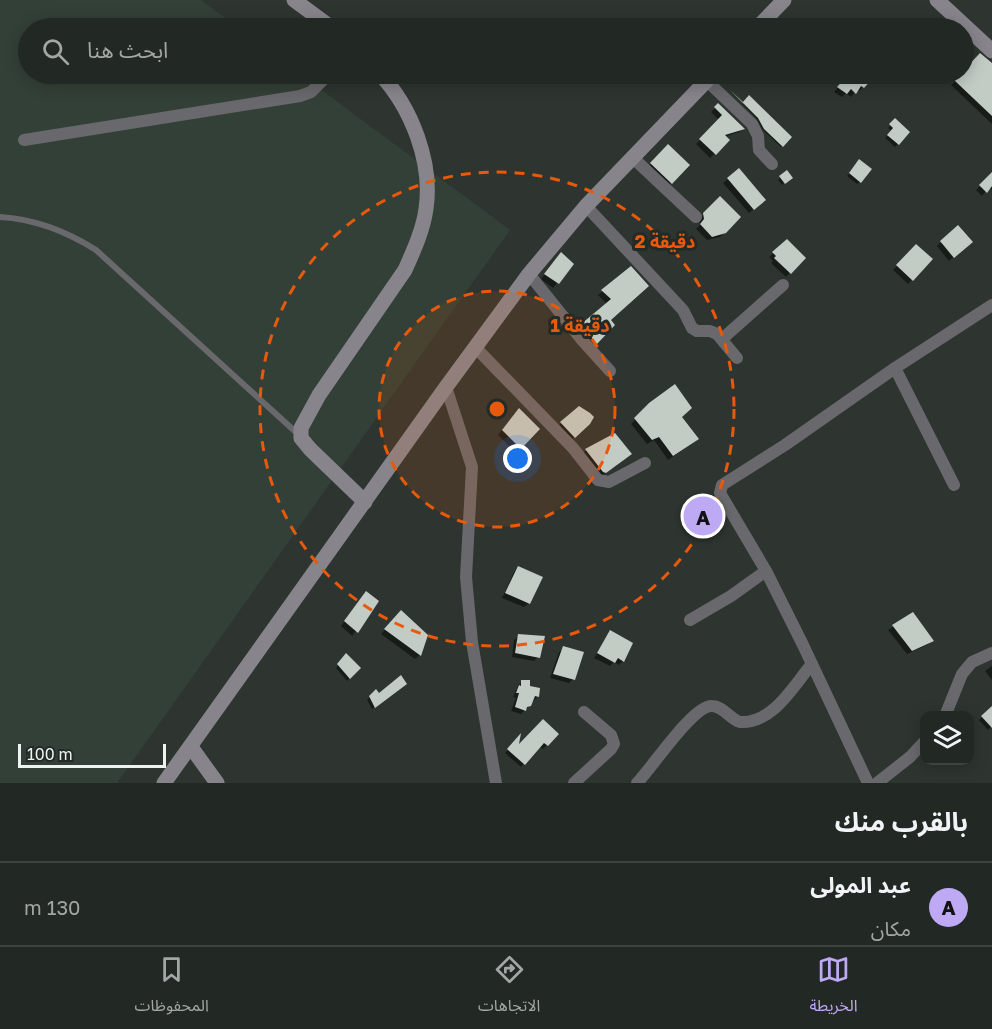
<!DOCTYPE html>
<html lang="ar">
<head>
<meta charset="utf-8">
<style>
	body { margin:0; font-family:"Golos Text","Noto Sans Arabic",sans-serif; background:#2e3431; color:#f1f3f6; direction:rtl }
	.controls { position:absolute; right:18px; bottom:18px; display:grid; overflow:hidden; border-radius:12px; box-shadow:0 3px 15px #0003 }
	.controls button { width:54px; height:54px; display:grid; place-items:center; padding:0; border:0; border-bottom:2px solid #3f4441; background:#222824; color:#f1f3f6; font:30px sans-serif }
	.scale { position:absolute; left:18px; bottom:15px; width:148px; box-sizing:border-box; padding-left:6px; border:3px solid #eef3f0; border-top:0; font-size:16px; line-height:21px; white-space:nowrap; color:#eef3f0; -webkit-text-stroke:4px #242b26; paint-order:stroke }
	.you { position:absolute; left:518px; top:459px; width:21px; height:21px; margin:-15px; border:4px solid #fff; border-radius:50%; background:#1a73e8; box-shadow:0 0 0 9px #1a73e833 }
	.badge { display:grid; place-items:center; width:39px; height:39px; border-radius:50%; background:#bea9f5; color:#111; font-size:20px; font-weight:700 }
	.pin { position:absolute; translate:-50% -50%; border:3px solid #fff; box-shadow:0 2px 6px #0006 }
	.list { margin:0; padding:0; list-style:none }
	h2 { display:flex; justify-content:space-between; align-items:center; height:78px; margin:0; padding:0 24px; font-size:26px }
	h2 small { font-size:20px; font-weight:400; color:#a2a6a6 }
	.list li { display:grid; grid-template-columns:39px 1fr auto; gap:18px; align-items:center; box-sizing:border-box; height:84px; padding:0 24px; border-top:2px solid #3f4441 }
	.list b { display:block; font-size:22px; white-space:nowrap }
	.list p { margin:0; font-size:20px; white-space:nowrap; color:#a2a6a6 }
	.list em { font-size:20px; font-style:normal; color:#a2a6a6 }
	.icon { flex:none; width:33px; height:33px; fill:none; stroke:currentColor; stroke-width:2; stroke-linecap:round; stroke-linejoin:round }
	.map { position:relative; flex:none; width:992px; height:783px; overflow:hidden; direction:ltr }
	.search { position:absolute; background:#222824; box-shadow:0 3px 15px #0003; left:18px; right:18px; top:18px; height:66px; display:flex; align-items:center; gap:15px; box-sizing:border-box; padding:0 21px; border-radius:33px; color:#a2a6a6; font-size:22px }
	.sheet { height:162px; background:#222824 }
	nav { display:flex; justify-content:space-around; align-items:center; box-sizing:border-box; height:84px; border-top:2px solid #3f4441; background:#222824; font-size:16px; color:#a2a6a6 }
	nav a { display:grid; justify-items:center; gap:3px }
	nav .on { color:#bea9f5 }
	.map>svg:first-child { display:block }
	.built { fill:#334037 }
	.shadow { fill:#0007 }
	.building { fill:#c2cbc4 }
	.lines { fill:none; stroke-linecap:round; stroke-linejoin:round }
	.lane { stroke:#69686c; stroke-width:6 }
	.street { stroke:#69686c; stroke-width:12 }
	.secondary { stroke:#87858b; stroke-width:15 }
	.ring { fill:none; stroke:#e8590c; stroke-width:3; stroke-dasharray:10 8 }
	.centre { fill:#e8590c; stroke:#242b26; stroke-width:3 }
	.ring-label { font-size:18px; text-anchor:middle; font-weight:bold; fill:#e8590c; stroke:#242b26; stroke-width:6; stroke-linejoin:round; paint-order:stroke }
</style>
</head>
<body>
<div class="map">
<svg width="992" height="783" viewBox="0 0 992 783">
	<rect width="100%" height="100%" fill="#2e3530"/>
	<path class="built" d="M0 0H201L239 28H28V74H300L510 230 117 783H0Z"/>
	<g class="shadow">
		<path d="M992 66V124L951 85 963 74Z"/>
		<path d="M839 74H875L859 91 857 89 851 97 846 93 842 97 834 92 845 79Z"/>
		<path d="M749 98 790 137 781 147 763 130 757 119 739 100 743 104Z"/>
		<path d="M718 105 743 129 739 132 724 137 728 140 710 158 696 144 719 120 711 112Z"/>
		<path d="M895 121 908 132 895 147 885 138 892 131 888 128Z"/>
		<path d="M668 146 688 165 667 187 647 168Z"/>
		<path d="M857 164 860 182 857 184 847 176Z"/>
		<path d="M739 170 760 204 749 213 723 183Z"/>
		<path d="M787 172 791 177 782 185 778 180Z"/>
		<path d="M992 174V190L989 187 982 196 976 190Z"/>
		<path d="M720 198 739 217 720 237 707 240 696 229 700 225 699 219Z"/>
		<path d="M787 241 804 258 786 277 771 263 773 261 769 257Z"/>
		<path d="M941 242 966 246 949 261 937 246Z"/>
		<path d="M916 246 931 259 908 284 893 270Z"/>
		<path d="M557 258 572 265 553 288 541 279Z"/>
		<path d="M631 268 609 320 613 325 592 347 577 330 607 304 598 295Z"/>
		<path d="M650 405 680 417 693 443 668 460 654 440 647 444 631 424Z"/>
		<path d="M579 408 589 423 570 441 556 428Z"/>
		<path d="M515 414 538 429 516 453 498 435Z"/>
		<path d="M586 450 626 458 600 477 582 455Z"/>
		<path d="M518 568 529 603 524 607 502 598 514 572Z"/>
		<path d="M362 597 377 602 352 636 341 626Z"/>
		<path d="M913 614 932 641 927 645 907 654 888 630Z"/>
		<path d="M397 616 426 635 420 655 415 659 381 634Z"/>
		<path d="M611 632 623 661 619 665 614 662 610 666 594 658Z"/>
		<path d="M519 636 538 657 534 661 512 657 514 640Z"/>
		<path d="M564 648 573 679 569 683 550 678 559 652Z"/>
		<path d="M346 655 359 668 347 681 336 668Z"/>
		<path d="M992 666V680L985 671Z"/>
		<path d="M522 681 537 697 521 714 511 711 516 698 513 697 518 686Z"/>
		<path d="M403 686 372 709 367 700 376 691 379 696Z"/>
		<path d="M992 708V726L988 730 979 720Z"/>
		<path d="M557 734 543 749 539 746 521 767 505 753 519 738 516 748Z"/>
	</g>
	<g class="building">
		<path d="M980 53 992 63V116L954 80 961 74H963V71Z"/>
		<path d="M849 74H877L864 88 861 86 856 94 851 89 847 94 837 87Z"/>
		<path d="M730 90 743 102 749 95 792 137 783 147 764 129 758 118Z"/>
		<path d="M718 103 745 129 725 135 730 140 716 155 699 139 722 115 714 107Z"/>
		<path d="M895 118 910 132 899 145 887 135 893 128 889 124Z"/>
		<path d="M668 144 690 165 672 184 650 163Z"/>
		<path d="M859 159 872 169 861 183 849 173Z"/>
		<path d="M739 168 766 200 754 210 727 178Z"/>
		<path d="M787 170 793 178 785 184 779 176Z"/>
		<path d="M992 172V186L987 193 979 185Z"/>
		<path d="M720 196 741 217 726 233 712 237 700 224 704 219 703 213Z"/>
		<path d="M958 225 973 242 954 258 940 241Z"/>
		<path d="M787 239 806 258 791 274 774 258 776 256 772 252Z"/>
		<path d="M916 244 933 259 913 281 896 265Z"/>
		<path d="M561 252 574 264 559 284 544 274Z"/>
		<path d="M631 266 649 286 611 320 615 325 597 344 580 325 611 299 601 290Z"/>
		<path d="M675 384 692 408 682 417 699 439 673 456 659 437 652 440 634 418 649 403Z"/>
		<path d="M579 406 590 413 594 417 590 424 575 438 560 422Z"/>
		<path d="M519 408 540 429 521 449 502 430Z"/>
		<path d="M615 433 632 454 606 473 603 472 585 449Z"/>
		<path d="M518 566 543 577 530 604 505 593Z"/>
		<path d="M366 591 379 601 358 633 344 621Z"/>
		<path d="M401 610 428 635 421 656 384 629Z"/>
		<path d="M913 612 934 641 912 651 892 625Z"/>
		<path d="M610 630 633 643 624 662 618 658 615 663 597 653Z"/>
		<path d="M518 634 545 636 540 658 515 653Z"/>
		<path d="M563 646 584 652 575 680 553 674Z"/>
		<path d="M346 653 361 668 350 679 337 664Z"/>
		<path d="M401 675 407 684 375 708 369 696 376 689 379 693Z"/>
		<path d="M521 680H530V686L540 688 539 697 535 696 531 706 527 707 526 711 515 707 519 693H516L519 685 521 686Z"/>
		<path d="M992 706V728L981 716Z"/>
		<path d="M543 719 559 734 548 746 544 743 525 765 507 749 521 733 519 744Z"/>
	</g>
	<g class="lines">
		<path class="lane" d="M0 217C35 219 66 231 96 250L299 435"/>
		<g class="street">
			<path d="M706 80 752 124 758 136 759 150 772 164"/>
			<path d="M24 140 300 96 311 92 329 74"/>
			<path d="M632 157 696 217"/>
			<path d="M586 206 683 310 692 328 697 331H710L717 334 737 358"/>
			<path d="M529 274 582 340 610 371"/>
			<path d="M722 339 783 285"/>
			<path d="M476 348 573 448 598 480 609 482 645 463"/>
			<path d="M895 368 954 485"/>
			<path d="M446 387 472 467 466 577 472 642 496 783"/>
			<path d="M690 620 731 596 766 571"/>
			<path d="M945 716 962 674 972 662 992 653"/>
			<path d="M574 783 611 749 614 744 611 735 584 712"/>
			<path d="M637 783C652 768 693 705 712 706 723 706 730 719 740 722 773 724 793 686 812 664"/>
			<path d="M868 783 803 645 766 571 720 493 722 485 785 445 895 368 992 305"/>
			<path d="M877 783 910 757 924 742"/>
		</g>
		<g class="secondary">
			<path d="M294 0 332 28"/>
			<path d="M937 0 992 51"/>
			<path d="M757 28 784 0"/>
			<path d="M365 502 310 449 301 438V428L319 395 405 270C414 250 423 230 426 209 433 162 411 107 380 74"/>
			<path d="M191 747 217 783"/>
			<path d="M164 783 446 387 529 274 586 206 713 74"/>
		</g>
	</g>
	<circle cx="497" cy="409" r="118" fill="#e8590c" fill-opacity=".12"/>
	<g class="ring">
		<circle cx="497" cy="409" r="118"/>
		<circle cx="497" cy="409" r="237"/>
	</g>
	<circle cx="497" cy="409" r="9" class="centre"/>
	<g class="ring-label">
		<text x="665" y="248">2 دقيقة</text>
		<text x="580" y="332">1 دقيقة</text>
	</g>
</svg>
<div class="controls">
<button><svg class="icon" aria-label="layers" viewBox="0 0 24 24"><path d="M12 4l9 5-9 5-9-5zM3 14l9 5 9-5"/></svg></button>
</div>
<div class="scale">100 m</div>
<div class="you"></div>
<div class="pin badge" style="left:703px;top:516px">A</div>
<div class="search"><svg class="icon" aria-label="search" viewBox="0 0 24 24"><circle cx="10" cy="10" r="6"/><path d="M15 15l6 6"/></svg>ابحث هنا</div>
</div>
<section class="sheet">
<h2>بالقرب منك<small></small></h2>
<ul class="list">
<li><span class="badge">A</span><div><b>عبد المولى</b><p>مكان</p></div><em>130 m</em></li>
</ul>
</section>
<nav>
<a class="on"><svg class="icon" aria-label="map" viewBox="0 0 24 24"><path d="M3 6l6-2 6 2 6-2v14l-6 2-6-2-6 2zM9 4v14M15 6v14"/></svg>الخريطة</a>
<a><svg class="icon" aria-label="directions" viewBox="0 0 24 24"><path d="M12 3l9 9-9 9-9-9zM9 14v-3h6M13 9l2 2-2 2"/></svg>الاتجاهات</a>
<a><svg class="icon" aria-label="saved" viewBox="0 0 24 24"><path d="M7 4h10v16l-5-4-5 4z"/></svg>المحفوظات</a>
</nav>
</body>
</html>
